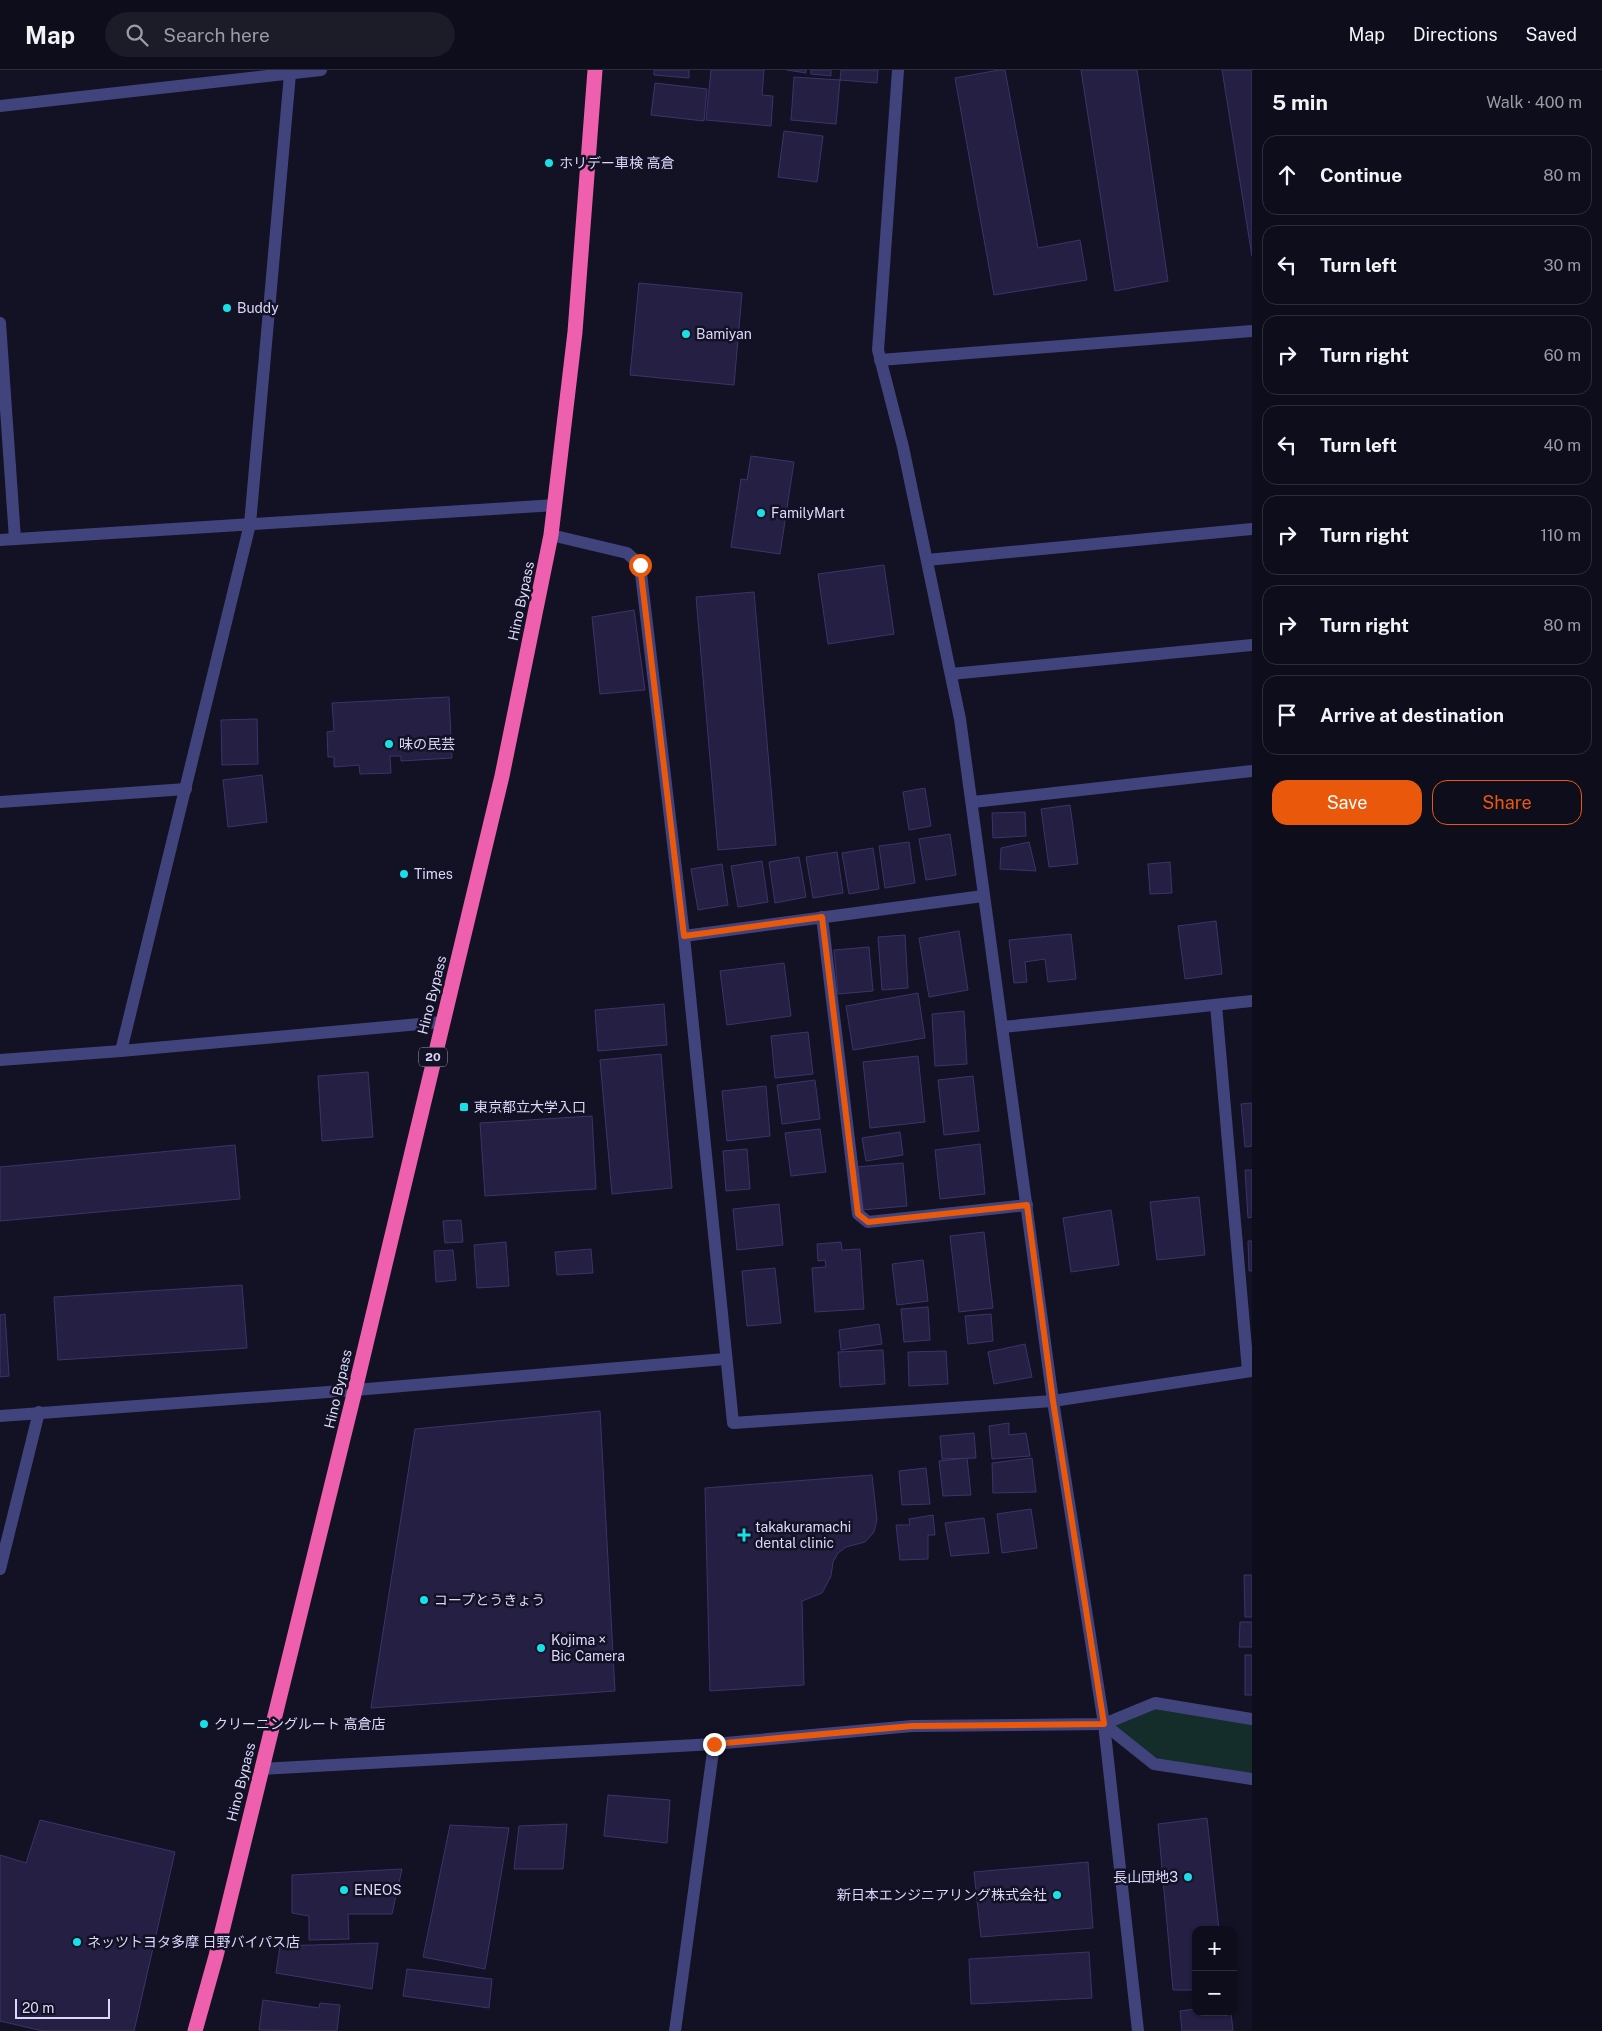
<!DOCTYPE html>
<html lang="en">
<head>
<meta charset="utf-8">
<style>
	body { margin:0; font-family:"Public Sans","Noto Sans JP",sans-serif; background:#1c1b28; color:#f1f3f6 }
	.controls { position:absolute; right:15px; bottom:15px; display:grid; overflow:hidden; border-radius:10px; box-shadow:0 1px 4px #0004 }
	.controls button { width:45px; height:45px; display:grid; place-items:center; padding:0; border:0; border-bottom:1px solid #2e2d3a; background:#0e0d1b; color:#f1f3f6; font:25px sans-serif }
	.scale { position:absolute; left:15px; bottom:12px; width:95px; box-sizing:border-box; padding-left:5px; border:2px solid #dad8fb; border-top:0; font-size:14px; line-height:18px; white-space:nowrap; color:#dad8fb; -webkit-text-stroke:4px #131124; paint-order:stroke }
	.stop { position:absolute; width:15px; height:15px; margin:-11px; border:4px solid #ea580c; border-radius:50%; background:#fff }
	.stop.end { background:#ea580c; border-color:#fff; box-shadow:0 1px 5px #0008 }
	.list { margin:0; padding:0; list-style:none }
	h2 { display:flex; justify-content:space-between; align-items:center; height:65px; margin:0; padding:0 20px; font-size:21px }
	h2 small { font-size:16px; font-weight:400; color:#9b9ca3 }
	.list li { display:grid; grid-template-columns:32px 1fr auto; gap:15px; align-items:center; box-sizing:border-box; height:80px; margin:0 10px 10px; padding:0 10px; border:1px solid #2e2d3a; border-radius:15px }
	.list b { display:block; font-size:19px; white-space:nowrap }
	.list em { font-size:16px; font-style:normal; color:#9b9ca3 }
	.actions { display:flex; gap:10px; padding:15px 20px }
	.actions a { flex:1; padding:11px 0; border:1px solid #ea580c; border-radius:15px; text-align:center; font-size:18px; color:#ea580c }
	.actions .main { background:#ea580c; color:#fff }
	.icon { flex:none; width:28px; height:28px; fill:none; stroke:currentColor; stroke-width:2; stroke-linecap:round; stroke-linejoin:round }
	.map { position:relative; flex:none; width:1252px; height:1961px; overflow:hidden }
	header { display:flex; align-items:center; gap:30px; box-sizing:border-box; height:70px; padding:0 25px; background:#0e0d1b; border-bottom:1px solid #2e2d3a }
	header strong { font-size:24px }
	nav { display:flex; gap:28px; margin-inline-start:auto; font-size:18px }
	.search { width:350px; height:45px; background:#1c1b28; display:flex; align-items:center; gap:12px; box-sizing:border-box; padding:0 18px; border-radius:28px; color:#9b9ca3; font-size:19px }
	main { display:flex }
	aside { flex:1; background:#0e0d1b }
	.map>svg:first-child { display:block }
	.green { fill:#152d2a }
	.building { fill:#241f43; stroke:#3b346c }
	.lines { fill:none; stroke-linecap:round; stroke-linejoin:round }
	.minor { stroke:#41437d; stroke-width:12 }
	.highway { stroke:#ee60ad; stroke-width:15 }
	.route { stroke:#ea580c; stroke-width:6 }
	.poi-dot { fill:#19dfe6; stroke:#131124; stroke-width:2 }
	.labels { text-anchor:middle; stroke-width:5; stroke-linejoin:round; paint-order:stroke }
	.shield { fill:#131124; stroke:#9e9cba; stroke-width:1 }
	.shield-label { font-size:12px; font-weight:bold; fill:#dad8fb }
	.poi-label { font-size:14px; fill:#dad8fb; stroke:#131124; text-anchor:start }
	.street-label { font-size:14px; fill:#dad8fb; stroke:#131124 }
</style>
</head>
<body>
<header>
<strong>Map</strong>
<div class="search"><svg class="icon" aria-label="search" viewBox="0 0 24 24"><circle cx="10" cy="10" r="6"/><path d="M15 15l6 6"/></svg>Search here</div>
<nav><a>Map</a><a>Directions</a><a>Saved</a></nav>
</header>
<main>
<div class="map">
<svg width="1252" height="1961" viewBox="0 0 1252 1961">
	<rect width="100%" height="100%" fill="#131124"/>
	<path class="green" d="M1155 1633 1252 1649V1709L1154 1694 1104 1654Z"/>
	<g class="building">
		<path d="M654 0H689V8L654 5Z"/>
		<path d="M711 0H764L762 25 773 26 771 56 706 50Z"/>
		<path d="M787 0H806V3Z"/>
		<path d="M811 0H831V6L811 4Z"/>
		<path d="M841 0H878L877 13 840 10Z"/>
		<path d="M999 0H1005L1038 178 1080 170 1087 210 994 225 955 8Z"/>
		<path d="M1081 0H1137L1168 211 1115 221Z"/>
		<path d="M1222 0H1252V186Z"/>
		<path d="M794 7 840 10 836 54 791 50Z"/>
		<path d="M655 13 707 19 704 51 651 45Z"/>
		<path d="M784 61 823 66 817 112 778 107Z"/>
		<path d="M639 213 742 223 734 315 630 305Z"/>
		<path d="M751 386 794 392 780 484 731 477 741 409 747 410Z"/>
		<path d="M884 495 894 564 828 574 818 504Z"/>
		<path d="M754 522 776 775 718 780 696 527Z"/>
		<path d="M634 540 645 620 600 624 592 547Z"/>
		<path d="M449 627 452 688 401 691V686H390L391 703 360 704 359 695 334 697V687H328L327 662 334 661 332 633Z"/>
		<path d="M257 649 258 694 222 695 221 650Z"/>
		<path d="M262 705 267 752 228 757 223 710Z"/>
		<path d="M925 718 931 756 909 760 903 722Z"/>
		<path d="M1070 735 1078 794 1049 797 1041 739Z"/>
		<path d="M1025 742 1026 766 993 768 992 743Z"/>
		<path d="M950 764 956 805 926 810 919 769Z"/>
		<path d="M909 772 915 813 885 818 879 776Z"/>
		<path d="M1029 772 1036 801 1000 799 1001 778Z"/>
		<path d="M873 778 879 819 849 824 842 783Z"/>
		<path d="M837 782 843 823 813 828 806 787Z"/>
		<path d="M799 787 806 827 775 833 769 792Z"/>
		<path d="M762 791 768 832 738 837 731 796Z"/>
		<path d="M1170 792 1172 823 1150 824 1148 794Z"/>
		<path d="M722 794 728 835 698 840 691 799Z"/>
		<path d="M1216 851 1222 904 1185 909 1178 856Z"/>
		<path d="M959 861 968 920 929 927 919 868Z"/>
		<path d="M1071 864 1076 909 1048 912 1045 889 1025 892 1027 912 1014 913 1009 870Z"/>
		<path d="M905 865 908 918 882 920 878 867Z"/>
		<path d="M869 877 873 921 838 924 834 880Z"/>
		<path d="M784 893 791 946 727 955 720 901Z"/>
		<path d="M918 923 925 968 853 980 846 936Z"/>
		<path d="M664 934 667 975 598 981 595 940Z"/>
		<path d="M964 941 967 994 935 996 932 944Z"/>
		<path d="M808 962 813 1004 775 1008 771 966Z"/>
		<path d="M661 984 672 1118 612 1124 600 990Z"/>
		<path d="M918 986 925 1052 870 1058 863 992Z"/>
		<path d="M368 1002 373 1067 322 1071 318 1006Z"/>
		<path d="M973 1006 979 1061 944 1065 938 1010Z"/>
		<path d="M815 1010 820 1049 782 1054 777 1015Z"/>
		<path d="M766 1016 770 1066 727 1071 722 1021Z"/>
		<path d="M1252 1033V1076L1245 1077 1241 1034Z"/>
		<path d="M592 1046 596 1119 485 1126 480 1053Z"/>
		<path d="M820 1059 826 1102 791 1106 785 1063Z"/>
		<path d="M900 1062 903 1085 866 1091 862 1068Z"/>
		<path d="M980 1074 985 1124 940 1129 935 1080Z"/>
		<path d="M235 1075 240 1129 0 1151V1097Z"/>
		<path d="M747 1079 750 1119 726 1121 723 1081Z"/>
		<path d="M903 1093 907 1136 861 1140 856 1097Z"/>
		<path d="M1245 1100H1252V1147L1248 1148Z"/>
		<path d="M1199 1127 1205 1185 1157 1190 1150 1132Z"/>
		<path d="M779 1134 783 1175 737 1180 733 1139Z"/>
		<path d="M1111 1140 1119 1195 1071 1202 1063 1148Z"/>
		<path d="M461 1150 463 1172 445 1173 443 1151Z"/>
		<path d="M984 1162 993 1238 959 1242 950 1166Z"/>
		<path d="M1248 1171H1252V1201H1249Z"/>
		<path d="M506 1172 509 1216 477 1218 474 1175Z"/>
		<path d="M841 1172 842 1180 860 1179 864 1239 815 1242 812 1198 826 1197 825 1190 818 1191 817 1174Z"/>
		<path d="M591 1179 593 1203 557 1205 555 1182Z"/>
		<path d="M453 1180 456 1210 436 1212 434 1181Z"/>
		<path d="M923 1190 928 1231 897 1235 892 1194Z"/>
		<path d="M775 1198 781 1253 747 1256 742 1201Z"/>
		<path d="M242 1215 247 1278 58 1290 54 1227Z"/>
		<path d="M928 1237 930 1270 904 1272 901 1239Z"/>
		<path d="M5 1244 9 1306 0 1307V1245Z"/>
		<path d="M991 1244 993 1271 968 1274 965 1246Z"/>
		<path d="M879 1254 882 1274 841 1280 839 1260Z"/>
		<path d="M1025 1274 1032 1307 994 1314 988 1282Z"/>
		<path d="M883 1280 885 1314 840 1317 838 1282Z"/>
		<path d="M946 1281 948 1314 909 1316 908 1282Z"/>
		<path d="M600 1341 615 1621 371 1638 415 1359Z"/>
		<path d="M1009 1353V1365L1026 1363 1030 1386 992 1389 989 1356Z"/>
		<path d="M974 1363 976 1388 942 1389 940 1366Z"/>
		<path d="M967 1388 971 1425 943 1426 939 1391Z"/>
		<path d="M1032 1388 1036 1422 993 1423 992 1393Z"/>
		<path d="M926 1398 930 1434 902 1435 899 1401Z"/>
		<path d="M872 1405 877 1450 874 1462 865 1472 846 1477 838 1483 833 1492 831 1506 822 1523 802 1531 804 1615 710 1621 705 1418Z"/>
		<path d="M1031 1439 1037 1478 1002 1483 997 1444Z"/>
		<path d="M933 1445 935 1465H928V1489L900 1490 896 1455H910L909 1449Z"/>
		<path d="M984 1448 989 1483 951 1486 945 1453Z"/>
		<path d="M1244 1505H1252V1547H1245Z"/>
		<path d="M1240 1552H1252V1577H1239Z"/>
		<rect x="1245" y="1585" width="7" height="40"/>
		<path d="M608 1725 670 1730 667 1773 604 1766Z"/>
		<path d="M1207 1748 1219 1860H1196V1920H1173L1158 1754Z"/>
		<path d="M40 1750 175 1782 134 1961H43L0 1951V1785L26 1793Z"/>
		<path d="M567 1754 563 1799H514L519 1756Z"/>
		<path d="M450 1755 509 1758 485 1899 423 1887Z"/>
		<path d="M1088 1792 1093 1858 981 1867 974 1802Z"/>
		<path d="M402 1799 392 1844H348L349 1869 309 1870V1846L292 1843V1805Z"/>
		<path d="M378 1873 372 1919 276 1903 280 1876Z"/>
		<path d="M1089 1882 1092 1928 971 1934 969 1889Z"/>
		<path d="M407 1899 492 1909 489 1938 403 1926Z"/>
		<path d="M263 1930 319 1938 320 1933 340 1935 337 1961 259 1960Z"/>
		<path d="M1196 1939V1942H1231L1233 1961H1182L1180 1941Z"/>
	</g>
	<g class="lines">
		<g class="minor">
			<path d="M898 0 878 280 903 377 960 649 1053 1331 1104 1654 1138 1961"/>
			<path d="M0 36 321 0"/>
			<path d="M0 253 15 469"/>
			<path d="M880 290 1252 261"/>
			<path d="M551 465 627 483 640 495 684 866 733 1353 1053 1331 1252 1301"/>
			<path d="M0 470 556 435"/>
			<path d="M927 490 1252 459"/>
			<path d="M951 604 1252 575"/>
			<path d="M0 732 186 719"/>
			<path d="M973 732 1252 701"/>
			<path d="M822 847 858 1144 868 1152 1027 1135"/>
			<path d="M684 866 983 826"/>
			<path d="M1216 935 1248 1301"/>
			<path d="M1003 957 1252 931"/>
			<path d="M121 981 250 454 290 4"/>
			<path d="M0 990 121 981 442 952"/>
			<path d="M0 1346 355 1320 725 1289"/>
			<path d="M0 1499 39 1342"/>
			<path d="M1104 1654 1154 1694 1252 1709"/>
			<path d="M261 1699 714 1674 912 1656 1104 1654 1155 1633 1252 1649"/>
			<path d="M675 1961 714 1674"/>
		</g>
		<path class="highway" d="M195 1961 216 1886 355 1320 502 706 551 465 575 262 595 0"/>
	</g>
	<g class="lines">
		<path class="route" d="M640 495 684 866 822 847 858 1144 868 1152 1027 1135 1053 1331 1104 1654 912 1656 714 1674"/>
	</g>
	<g class="poi-dot">
		<circle cx="549" cy="93" r="5"/>
		<circle cx="227" cy="238" r="5"/>
		<circle cx="686" cy="264" r="5"/>
		<circle cx="761" cy="443" r="5"/>
		<circle cx="389" cy="674" r="5"/>
		<circle cx="404" cy="804" r="5"/>
		<rect x="459" y="1032" width="10" height="10" rx="2.5"/>
		<path d="M741.5 1457.5h5v5h5v5h-5v5h-5v-5h-5v-5h5z"/>
		<circle cx="424" cy="1530" r="5"/>
		<circle cx="541" cy="1578" r="5"/>
		<circle cx="204" cy="1654" r="5"/>
		<circle cx="1188" cy="1807" r="5"/>
		<circle cx="344" cy="1820" r="5"/>
		<circle cx="1057" cy="1825" r="5"/>
		<circle cx="77" cy="1872" r="5"/>
	</g>
	<g class="labels">
		<rect class="shield" x="419" y="977.5" width="28" height="19" rx="4"/>
		<g class="shield-label">
			<text x="433" y="991">20</text>
		</g>
		<g class="poi-label">
			<text x="559" y="98">ホリデー車検 高倉</text>
			<text x="237" y="243">Buddy</text>
			<text x="696" y="269">Bamiyan</text>
			<text x="771" y="448">FamilyMart</text>
			<text x="399" y="679">味の民芸</text>
			<text x="414" y="809">Times</text>
			<text x="474" y="1042">東京都立大学入口</text>
			<text x="755" y="1462">takakuramachi<tspan x="755" dy="16">dental clinic</tspan></text>
			<text x="434" y="1535">コープとうきょう</text>
			<text x="551" y="1575">Kojima ×<tspan x="551" dy="16">Bic Camera</tspan></text>
			<text x="214" y="1659">クリーニングルート 高倉店</text>
			<text x="1178" y="1812" text-anchor="end">長山団地3</text>
			<text x="354" y="1825">ENEOS</text>
			<text x="1047" y="1830" text-anchor="end">新日本エンジニアリング株式会社</text>
			<text x="87" y="1877">ネッツトヨタ多摩 日野バイパス店</text>
		</g>
		<g class="street-label">
			<text transform="translate(521 531) rotate(-78)" y="5">Hino Bypass</text>
			<text transform="translate(432 925) rotate(-76)" y="5">Hino Bypass</text>
			<text transform="translate(338 1319) rotate(-77)" y="5">Hino Bypass</text>
			<text transform="translate(241 1712) rotate(-76)" y="5">Hino Bypass</text>
		</g>
	</g>
</svg>
<div class="controls">
<button>+</button>
<button>−</button>
</div>
<div class="scale">20 m</div>
<div class="stop" style="left:640px;top:495px"></div>
<div class="stop end" style="left:714px;top:1674px"></div>
</div>
<aside>
<h2>5 min<small>Walk · 400 m</small></h2>
<ul class="list">
<li><svg class="icon" aria-label="ahead" viewBox="0 0 24 24"><path d="M12 20V5M6 11l6-6 6 6"/></svg><div><b>Continue</b></div><em>80 m</em></li>
<li><svg class="icon" aria-label="left" viewBox="0 0 24 24"><path d="M17 20v-9H6M10 6l-5 5 5 5"/></svg><div><b>Turn left</b></div><em>30 m</em></li>
<li><svg class="icon" aria-label="right" viewBox="0 0 24 24"><path d="M7 20v-9h11M14 6l5 5-5 5"/></svg><div><b>Turn right</b></div><em>60 m</em></li>
<li><svg class="icon" aria-label="left" viewBox="0 0 24 24"><path d="M17 20v-9H6M10 6l-5 5 5 5"/></svg><div><b>Turn left</b></div><em>40 m</em></li>
<li><svg class="icon" aria-label="right" viewBox="0 0 24 24"><path d="M7 20v-9h11M14 6l5 5-5 5"/></svg><div><b>Turn right</b></div><em>110 m</em></li>
<li><svg class="icon" aria-label="right" viewBox="0 0 24 24"><path d="M7 20v-9h11M14 6l5 5-5 5"/></svg><div><b>Turn right</b></div><em>80 m</em></li>
<li><svg class="icon" aria-label="arrive" viewBox="0 0 24 24"><path d="M6 21V4h12l-3 4 3 4H6"/></svg><div><b>Arrive at destination</b></div></li>
</ul>
<div class="actions"><a class="main">Save</a><a>Share</a></div>
</aside>
</main>
</body>
</html>
